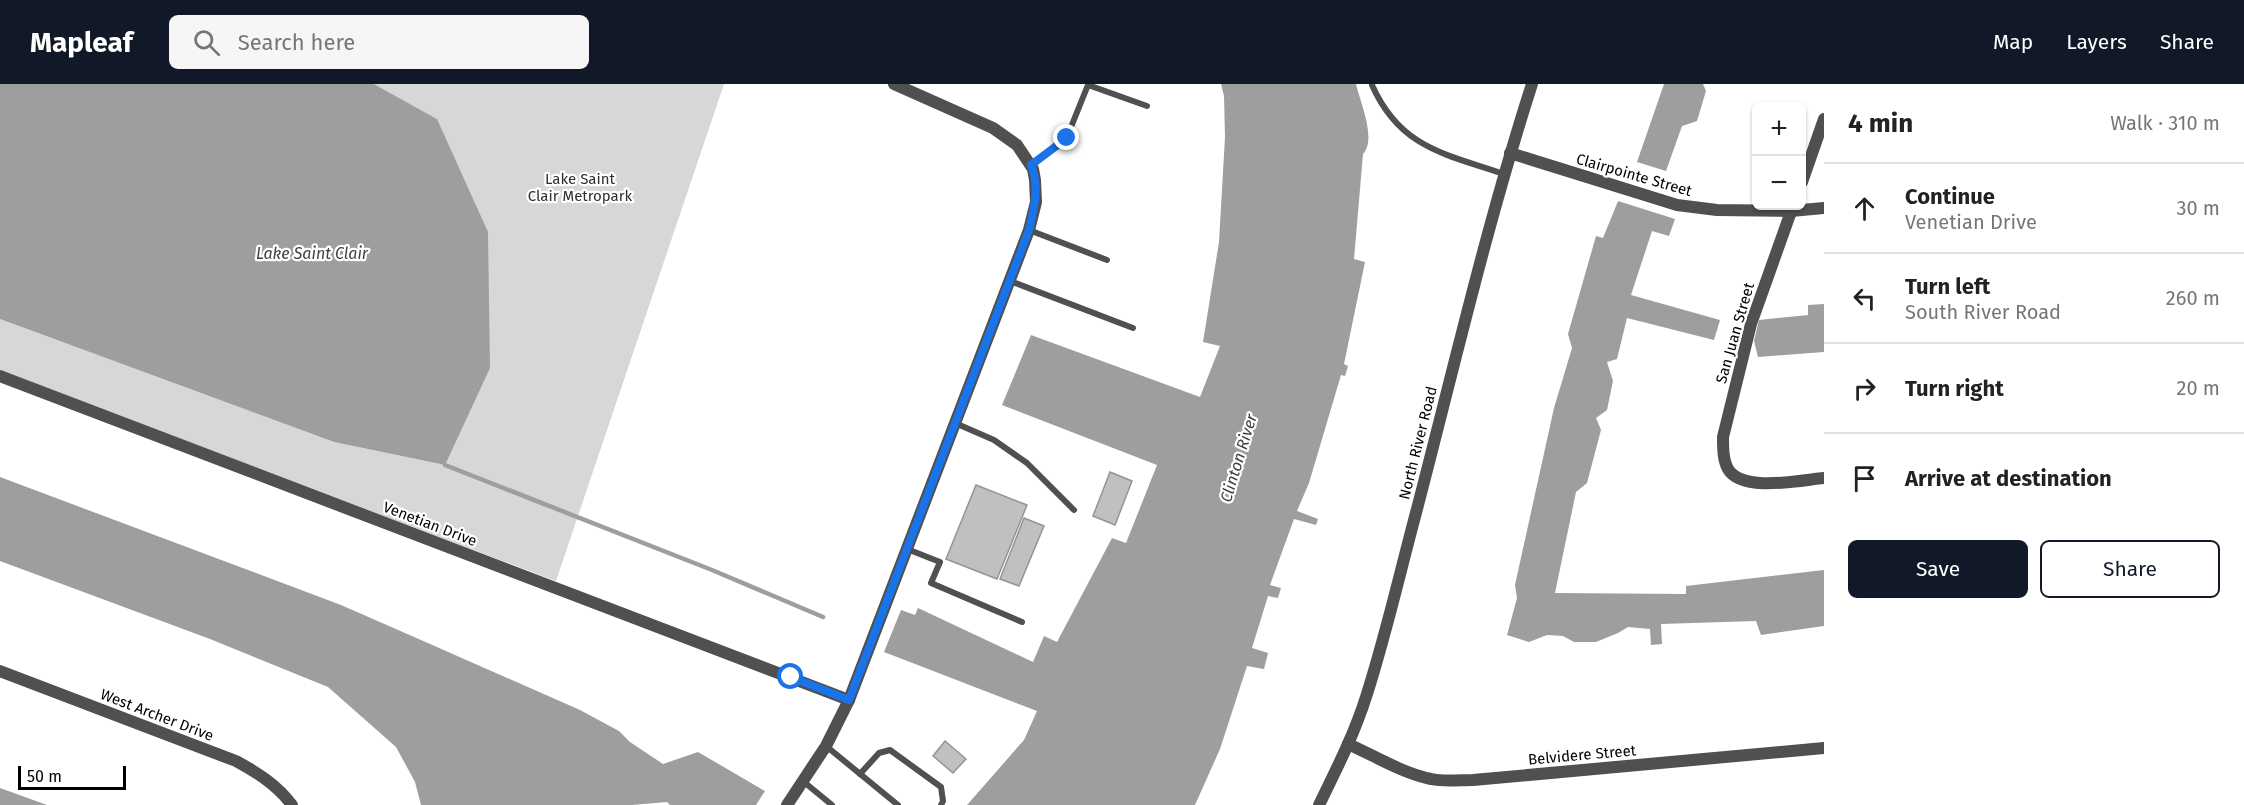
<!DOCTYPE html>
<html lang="en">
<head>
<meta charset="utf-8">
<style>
	body { margin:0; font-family:"Fira Sans",sans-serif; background:#f6f6f6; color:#222 }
	.controls { position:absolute; right:18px; top:18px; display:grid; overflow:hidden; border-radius:9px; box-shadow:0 2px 4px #0004 }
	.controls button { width:54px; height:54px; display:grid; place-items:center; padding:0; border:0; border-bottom:2px solid #e0e0e0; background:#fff; color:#222; font:30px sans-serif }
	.scale { position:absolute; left:18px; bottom:15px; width:108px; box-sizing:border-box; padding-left:6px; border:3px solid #000; border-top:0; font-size:16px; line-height:21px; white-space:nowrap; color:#000; -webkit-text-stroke:4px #fff; paint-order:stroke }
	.stop { position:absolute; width:18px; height:18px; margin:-14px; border:4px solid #1a73e8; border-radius:50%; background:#fff }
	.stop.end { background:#1a73e8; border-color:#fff; box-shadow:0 2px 6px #0008 }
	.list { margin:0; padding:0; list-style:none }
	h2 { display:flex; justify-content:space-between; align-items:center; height:78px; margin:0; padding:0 24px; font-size:26px }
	h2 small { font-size:20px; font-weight:400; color:#767676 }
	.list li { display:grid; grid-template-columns:39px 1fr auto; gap:18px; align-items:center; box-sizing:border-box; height:90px; padding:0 24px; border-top:2px solid #e0e0e0 }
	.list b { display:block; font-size:22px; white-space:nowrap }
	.list p { margin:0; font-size:20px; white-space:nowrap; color:#767676 }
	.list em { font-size:20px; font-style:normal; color:#767676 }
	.actions { display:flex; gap:12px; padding:18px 24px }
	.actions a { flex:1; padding:14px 0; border:2px solid #111827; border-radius:9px; text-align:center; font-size:21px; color:#111827 }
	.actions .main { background:#111827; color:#fff }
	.icon { flex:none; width:33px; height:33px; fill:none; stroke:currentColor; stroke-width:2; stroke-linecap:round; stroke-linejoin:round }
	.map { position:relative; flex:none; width:1824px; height:721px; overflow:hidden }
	header { display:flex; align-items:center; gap:36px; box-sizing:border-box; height:84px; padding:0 30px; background:#111827; color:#fff }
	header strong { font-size:28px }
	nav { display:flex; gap:33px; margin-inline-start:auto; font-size:21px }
	.search { width:420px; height:54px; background:#f6f6f6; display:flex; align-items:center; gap:15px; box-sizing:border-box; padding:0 21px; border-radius:9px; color:#767676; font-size:22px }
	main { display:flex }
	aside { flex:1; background:#fff }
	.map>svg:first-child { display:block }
	.green { fill:#d7d7d7 }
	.water { fill:#9e9e9e }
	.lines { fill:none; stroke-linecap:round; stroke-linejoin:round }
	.stream { stroke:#9e9e9e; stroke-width:4.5 }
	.building { fill:#c0c0c0; stroke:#949494; stroke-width:1.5 }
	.service { stroke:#505050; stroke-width:6 }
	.minor { stroke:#505050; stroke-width:12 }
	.route { stroke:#1a73e8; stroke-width:8 }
	.labels { text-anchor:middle; stroke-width:4.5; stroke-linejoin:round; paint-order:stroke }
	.street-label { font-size:15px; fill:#000; stroke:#fff }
	.park-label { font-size:15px; fill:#2e2e2e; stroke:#fff }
	.water-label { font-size:16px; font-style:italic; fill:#3f3f3f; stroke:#fff }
</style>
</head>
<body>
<header>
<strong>Mapleaf</strong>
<div class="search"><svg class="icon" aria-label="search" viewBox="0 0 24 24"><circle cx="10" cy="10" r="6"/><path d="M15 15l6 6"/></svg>Search here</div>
<nav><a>Map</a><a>Layers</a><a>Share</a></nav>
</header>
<main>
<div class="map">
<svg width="1824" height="721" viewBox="0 0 1824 721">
	<rect width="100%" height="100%" fill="#fff"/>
	<path class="green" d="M374 0H724L556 497 0 287V235L334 358 445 381 437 35Z"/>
	<g class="water">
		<path d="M0 0H374L437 35 488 148 490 284 445 381 334 358 0 235Z"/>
		<path d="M1221 0H1356C1360 18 1377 55 1363 70L1354 175 1365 178 1344 280 1348 282 1345 292 1341 291 1309 399 1297 427 1318 435 1316 441 1294 435 1270 501 1281 504 1278 514 1268 512 1252 564 1268 569 1264 585 1247 582 1220 665 1195 721H967L1024 656 1037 627 884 568 901 526 915 531 918 524 1033 578 1044 552 1057 558 1112 454 1126 459 1157 381 1002 321 1031 251 1200 313 1220 262 1203 258 1219 158 1225 53 1224 12Z"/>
		<path d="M1664 0H1703L1706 7 1697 37 1682 42 1666 87 1637 78Z"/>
		<path d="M1618 117 1675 135 1669 152 1652 147 1631 211 1720 236 1714 256 1627 234 1617 275 1607 278 1613 297 1607 326 1596 334 1601 346 1587 399 1576 408 1555 509 1686 510V502L1824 486V542L1761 551 1756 537 1661 540 1662 560 1651 561 1650 545 1628 543 1618 549 1596 558H1574L1563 552 1547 551 1529 558 1507 551 1517 514 1515 501 1554 324 1572 264 1568 250 1596 152 1603 154Z"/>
		<path d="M1824 220V268L1758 273 1754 257 1759 236 1808 231V221Z"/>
		<path d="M0 393 341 521 421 556 580 626 619 647 630 658 663 680 698 668 765 707 756 721H670L667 718 632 721H421L415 698 396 663 328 603 210 555 0 477Z"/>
		<path d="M0 704 47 721H0Z"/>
	</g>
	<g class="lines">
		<path class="stream" d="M445 381 712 486 823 533"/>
	</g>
	<g class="building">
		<path d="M1110 388 1132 397 1115 441 1093 432Z"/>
		<path d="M976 401 1027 421 997 495 946 475Z"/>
		<path d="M1024 434 1044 442 1019 502 1000 495Z"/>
		<path d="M945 657 966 675 953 689 933 672Z"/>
	</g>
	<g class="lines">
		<g class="service">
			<path d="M1372 1C1400 64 1445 70 1504 90"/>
			<path d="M1031 81 1067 53 1088 1 1147 22"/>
			<path d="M1029 146 1107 176"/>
			<path d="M1010 197 1133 244"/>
			<path d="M955 339 994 356 1027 379 1074 426"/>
			<path d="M907 465 940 478 931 499 1022 538"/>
			<path d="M826 662 898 721"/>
			<path d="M860 690 879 669 890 666 941 703 943 717 941 721"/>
			<path d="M804 698 832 721"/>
		</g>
		<g class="minor">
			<path d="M1510 69 1677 121 1717 126 1791 127 1824 124"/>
			<path d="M1802 98 1824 35"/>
			<path d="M1793 122 1751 240 1723 353C1723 364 1723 376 1728 385 1742 409 1801 396 1824 394"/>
			<path d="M0 292 849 616"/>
			<path d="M0 587 236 677C258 689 277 701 292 721"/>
			<path d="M1348 660C1375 672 1402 689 1431 695 1444 698 1459 696 1473 696L1824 664"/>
			<path d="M787 721 826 662 849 616 1029 146 1036 118 1035 96 1033 85 1017 61 993 44 894 0"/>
			<path d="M1319 721C1336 686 1354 651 1366 613 1386 551 1400 488 1417 425 1454 283 1487 140 1532 0"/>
		</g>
	</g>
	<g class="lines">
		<path class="route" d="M791 593 849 616 1029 146C1034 125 1040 102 1031 81L1067 54"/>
	</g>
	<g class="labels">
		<g class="street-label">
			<text transform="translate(1634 91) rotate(16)" y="5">Clairpointe Street</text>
			<text transform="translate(1735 249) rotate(-74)" y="5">San Juan Street</text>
			<text transform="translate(1418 359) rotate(-76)" y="5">North River Road</text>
			<text transform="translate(430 440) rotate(21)" y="5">Venetian Drive</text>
			<text transform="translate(157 631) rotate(21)" y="5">West Archer Drive</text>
			<text transform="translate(1582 671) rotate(-5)" y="5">Belvidere Street</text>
		</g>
		<g class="park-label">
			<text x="580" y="100">Lake Saint<tspan x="580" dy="17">Clair Metropark</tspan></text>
		</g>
		<g class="water-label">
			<text x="312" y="175">Lake Saint Clair</text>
			<text transform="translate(1238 374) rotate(-73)" y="6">Clinton River</text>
		</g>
	</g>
</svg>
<div class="controls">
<button>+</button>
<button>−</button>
</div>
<div class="scale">50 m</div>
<div class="stop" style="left:791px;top:593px"></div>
<div class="stop end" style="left:1067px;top:54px"></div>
</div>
<aside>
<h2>4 min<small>Walk · 310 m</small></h2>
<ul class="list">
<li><svg class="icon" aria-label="ahead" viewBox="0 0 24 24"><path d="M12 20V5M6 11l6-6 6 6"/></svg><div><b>Continue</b><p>Venetian Drive</p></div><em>30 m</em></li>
<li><svg class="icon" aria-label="left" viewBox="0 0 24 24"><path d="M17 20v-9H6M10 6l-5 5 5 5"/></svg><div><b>Turn left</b><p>South River Road</p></div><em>260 m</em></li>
<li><svg class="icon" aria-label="right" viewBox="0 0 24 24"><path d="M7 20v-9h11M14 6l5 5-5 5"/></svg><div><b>Turn right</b></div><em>20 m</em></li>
<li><svg class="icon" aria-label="arrive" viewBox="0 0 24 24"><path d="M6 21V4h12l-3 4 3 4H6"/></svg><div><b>Arrive at destination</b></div></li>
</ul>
<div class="actions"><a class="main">Save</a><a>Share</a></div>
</aside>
</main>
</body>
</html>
